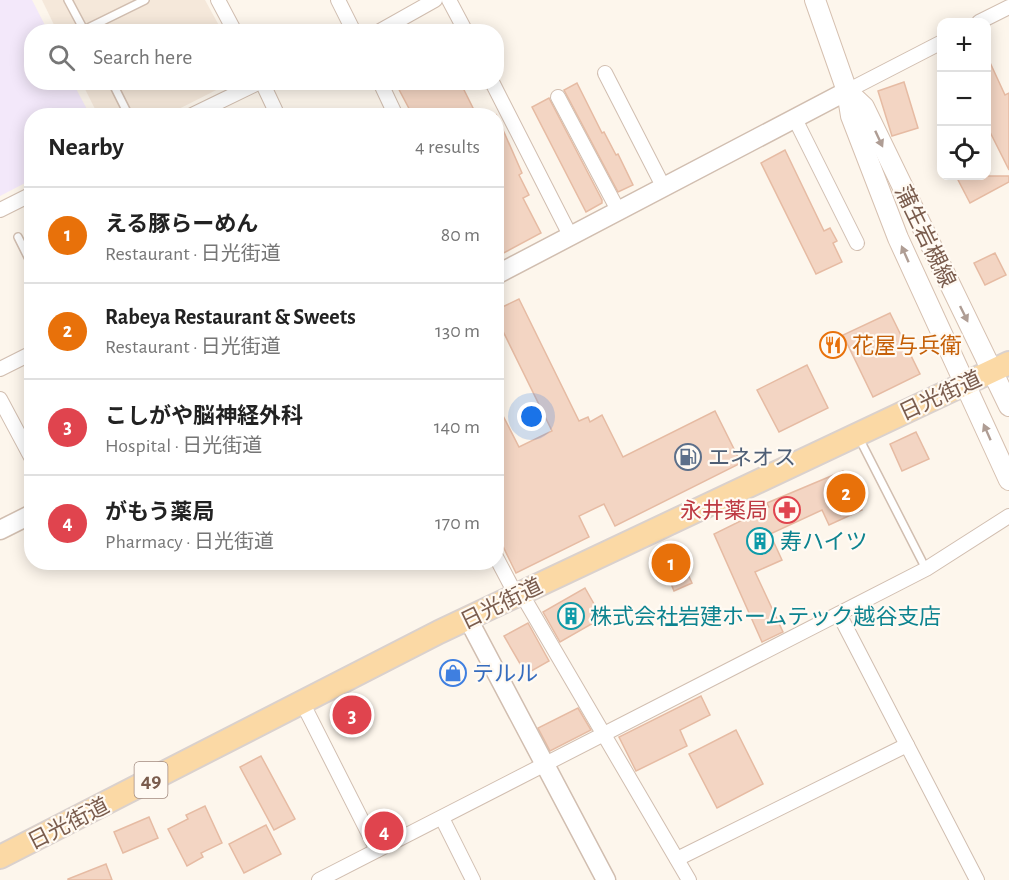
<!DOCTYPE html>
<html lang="en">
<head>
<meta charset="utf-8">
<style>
	body { margin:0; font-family:"Alegreya Sans","Noto Sans JP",sans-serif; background:#f2f2f2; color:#222 }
	.controls { position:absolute; right:18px; top:18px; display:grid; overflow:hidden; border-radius:12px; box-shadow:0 3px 15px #0003 }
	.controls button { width:54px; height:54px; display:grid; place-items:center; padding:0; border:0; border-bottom:2px solid #e0e0e0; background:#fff; color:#222; font:30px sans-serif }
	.you { position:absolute; left:532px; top:417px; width:21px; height:21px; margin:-15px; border:4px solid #fff; border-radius:50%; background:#1a73e8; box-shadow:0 0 0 9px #1a73e833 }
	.badge { display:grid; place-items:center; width:39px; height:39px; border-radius:50%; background:#e76f51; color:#fff; font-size:20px; font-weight:700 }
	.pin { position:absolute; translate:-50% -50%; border:3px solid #fff; box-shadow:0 2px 6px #0006 }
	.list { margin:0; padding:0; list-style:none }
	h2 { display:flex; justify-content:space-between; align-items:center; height:78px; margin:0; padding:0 24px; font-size:26px }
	h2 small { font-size:20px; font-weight:400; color:#767676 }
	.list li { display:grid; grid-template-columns:39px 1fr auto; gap:18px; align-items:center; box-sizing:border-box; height:96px; padding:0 24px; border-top:2px solid #e0e0e0 }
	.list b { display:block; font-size:22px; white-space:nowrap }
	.list p { margin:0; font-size:20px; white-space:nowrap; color:#767676 }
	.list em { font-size:20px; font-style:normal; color:#767676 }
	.icon { flex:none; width:33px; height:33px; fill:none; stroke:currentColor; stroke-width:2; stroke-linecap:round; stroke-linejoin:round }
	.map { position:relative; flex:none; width:1009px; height:880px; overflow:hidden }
	.search { position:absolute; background:#fff; box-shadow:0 3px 15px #0003; left:24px; top:24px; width:480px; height:66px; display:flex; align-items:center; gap:15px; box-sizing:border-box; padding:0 21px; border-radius:24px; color:#767676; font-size:22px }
	.panel { position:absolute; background:#fff; box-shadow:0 3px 15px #0003; left:24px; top:108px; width:480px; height:462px; border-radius:24px }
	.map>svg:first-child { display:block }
	.residential { fill:#f5e8da }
	.education { fill:#f3e8fa }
	.building { fill:#f3d5c3; stroke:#e6bba3; stroke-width:1.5 }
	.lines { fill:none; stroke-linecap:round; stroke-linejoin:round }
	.service-casing { stroke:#d1beb0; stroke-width:10 }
	.minor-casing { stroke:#d1beb0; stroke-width:16 }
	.tertiary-casing { stroke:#d1beb0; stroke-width:21 }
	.secondary-casing { stroke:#d6c0b0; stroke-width:22 }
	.primary-casing { stroke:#dad1cd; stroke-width:26 }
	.service { stroke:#fff; stroke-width:7 }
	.minor { stroke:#fff; stroke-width:14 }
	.tertiary { stroke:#fff; stroke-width:18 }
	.secondary { stroke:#fff; stroke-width:20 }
	.primary { stroke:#fbd9a5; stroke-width:22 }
	.oneway { fill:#af9d94 }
	.labels { text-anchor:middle; stroke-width:4.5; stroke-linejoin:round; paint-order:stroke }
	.shield { fill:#fffaf3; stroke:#a28b7f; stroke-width:1.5 }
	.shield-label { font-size:21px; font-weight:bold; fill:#7a5c4d }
	.street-label { font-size:22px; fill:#7a5c4d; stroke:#fffaf3 }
	.food-label { font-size:22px; fill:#c56008; stroke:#fffaf3; text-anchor:start }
	.service-label { font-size:22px; fill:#4e5e75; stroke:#fffaf3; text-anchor:start }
	.health-label { font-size:22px; fill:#be3a42; stroke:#fffaf3; text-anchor:end }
	.culture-label { font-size:22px; fill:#0d838f; stroke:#fffaf3; text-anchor:start }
	.shop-label { font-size:22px; fill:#366cbe; stroke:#fffaf3; text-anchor:start }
</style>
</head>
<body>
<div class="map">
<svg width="1009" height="880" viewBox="0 0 1009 880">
	<rect width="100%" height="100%" fill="#fdf6ec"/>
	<g class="residential">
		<path d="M42 0H205L222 31H57Z"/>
		<path d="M82 83H230L165 116 98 115Z"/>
	</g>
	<path class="education" d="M0 0H32L48 31 32 32V82L73 83 90 115 32 116 31 180 0 196Z"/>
	<g class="building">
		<path d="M987 56 1005 95 1009 93V170L987 126Z"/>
		<path d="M395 82H460L477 116H413Z"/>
		<path d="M904 82 918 128 892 136 878 91Z"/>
		<path d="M577 83 602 133 604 132 616 155 618 154 633 185 618 192 564 90Z"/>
		<path d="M549 98 602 200V203L586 212 532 107Z"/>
		<path d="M496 114 522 173 519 175 529 195 523 198 541 233 496 257Z"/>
		<path d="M785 150 824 231 830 228 837 241 833 243 842 262 816 274 761 163Z"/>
		<path d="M956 176H1009V182L970 203Z"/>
		<path d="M995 253 1006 275 985 285 974 263Z"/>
		<path d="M519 299 579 421 588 417 590 422 602 415 623 457 715 411 741 463 615 526 604 504 579 516 589 537 516 573 496 532V402L519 447 552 431 496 317V310Z"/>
		<path d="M890 313 920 374 873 397 843 335Z"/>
		<path d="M807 365 828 408 779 432 757 390Z"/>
		<path d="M916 432 929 459 902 471 890 444Z"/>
		<path d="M843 471 862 510 829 525 822 510 770 534 782 560 755 572 783 632 762 642 714 534 769 507 767 503Z"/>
		<path d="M678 552 692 583 674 591 661 559Z"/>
		<path d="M585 588 602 618 560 642 543 612Z"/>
		<path d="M528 623 549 661 526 674 504 636Z"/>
		<path d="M701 696 710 715 680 730 687 746 636 771 619 737Z"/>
		<path d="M578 708 591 730 550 751 538 728Z"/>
		<path d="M736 730 763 784 717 808 689 754Z"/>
		<path d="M261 756 295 819 274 830 240 767Z"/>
		<path d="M205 806 222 843 201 853 203 857 187 866 168 829 188 819 186 815Z"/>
		<path d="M149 817 158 838 123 853 114 832Z"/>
		<path d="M266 825 281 854 244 873 229 844Z"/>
		<path d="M106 864 112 880H68V879Z"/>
	</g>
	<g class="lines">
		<defs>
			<g id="service">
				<path d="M68 0 85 32"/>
				<path d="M84 30 145 0"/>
				<path d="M112 82 129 116"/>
				<path d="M18 237 32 265"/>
				<path d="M859 438 926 569"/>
			</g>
			<g id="minor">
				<path d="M218 0 235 32"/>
				<path d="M338 0 354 32"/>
				<path d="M449 0 466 32"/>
				<path d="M979 22 1009 7"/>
				<path d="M378 32 435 0"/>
				<path d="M605 73 664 188"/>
				<path d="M262 82 278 116"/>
				<path d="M380 82 396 116"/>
				<path d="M492 82 571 237"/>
				<path d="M847 91 942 42"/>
				<path d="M558 97 619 212"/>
				<path d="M190 116 260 82"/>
				<path d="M795 119 857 243"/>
				<path d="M0 210 32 194"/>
				<path d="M0 369 32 353"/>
				<path d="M0 399 32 459"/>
				<path d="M496 557 516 595"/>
				<path d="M521 593 689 880"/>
				<path d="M839 614 977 880"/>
				<path d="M303 704 377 850"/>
				<path d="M442 818 473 880"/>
				<path d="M677 859 907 745"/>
				<path d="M319 880 926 569 1009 516"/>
			</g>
			<g id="tertiary">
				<path d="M496 275 847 91"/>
				<path d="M0 530 32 514"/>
				<path d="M468 619 606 880"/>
			</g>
			<g id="secondary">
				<path d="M815 0 847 91 864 107 1009 406"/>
				<path d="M847 91 851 116 898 238 1009 480"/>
			</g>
			<path id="primary" d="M0 857 439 632 1009 363"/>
		</defs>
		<use href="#service" class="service-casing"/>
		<use href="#minor" class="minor-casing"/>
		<use href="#tertiary" class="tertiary-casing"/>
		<use href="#secondary" class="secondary-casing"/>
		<use href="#primary" class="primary-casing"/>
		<use href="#service" class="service"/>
		<use href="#minor" class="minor"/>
		<use href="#tertiary" class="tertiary"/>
		<use href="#secondary" class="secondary"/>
		<use href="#primary" class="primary"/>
	</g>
	<defs><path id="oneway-solid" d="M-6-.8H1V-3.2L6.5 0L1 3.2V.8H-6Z" transform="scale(1.5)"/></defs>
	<g class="oneway">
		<use href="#oneway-solid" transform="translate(879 139) rotate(65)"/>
		<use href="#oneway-solid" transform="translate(905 254) rotate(-114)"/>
		<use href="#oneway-solid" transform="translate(964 314) rotate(64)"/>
		<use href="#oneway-solid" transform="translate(987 432) rotate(-114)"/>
	</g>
	<defs>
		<symbol id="restaurant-ring" viewBox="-11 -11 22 22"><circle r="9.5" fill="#fffaf3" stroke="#e8710a" stroke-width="1.5"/><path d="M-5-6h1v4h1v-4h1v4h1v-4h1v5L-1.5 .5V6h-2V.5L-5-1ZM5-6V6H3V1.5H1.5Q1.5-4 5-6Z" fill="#e8710a"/></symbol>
		<symbol id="fuel-ring" viewBox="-11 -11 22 22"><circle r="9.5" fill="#fffaf3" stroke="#5c6f8a" stroke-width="1.5"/><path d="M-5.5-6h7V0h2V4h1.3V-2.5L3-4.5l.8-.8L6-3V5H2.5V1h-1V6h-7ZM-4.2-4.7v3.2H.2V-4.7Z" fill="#5c6f8a"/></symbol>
		<symbol id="pharmacy-ring" viewBox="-11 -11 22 22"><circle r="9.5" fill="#fffaf3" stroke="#e0444e" stroke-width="1.5"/><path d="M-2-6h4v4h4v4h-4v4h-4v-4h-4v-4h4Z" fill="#e0444e"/></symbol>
		<symbol id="building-ring" viewBox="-11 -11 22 22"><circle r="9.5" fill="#fffaf3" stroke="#0f9aa8" stroke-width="1.5"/><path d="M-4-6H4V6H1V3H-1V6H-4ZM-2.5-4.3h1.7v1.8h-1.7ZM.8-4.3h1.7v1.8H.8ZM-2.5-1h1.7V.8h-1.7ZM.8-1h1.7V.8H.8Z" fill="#0f9aa8"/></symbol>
		<symbol id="shop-ring" viewBox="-11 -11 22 22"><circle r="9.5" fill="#fffaf3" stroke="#3f7fe0" stroke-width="1.5"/><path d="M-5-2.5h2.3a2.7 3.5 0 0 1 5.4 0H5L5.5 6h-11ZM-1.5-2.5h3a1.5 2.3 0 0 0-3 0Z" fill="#3f7fe0"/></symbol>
	</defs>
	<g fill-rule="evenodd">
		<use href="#restaurant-ring" x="818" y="330" width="30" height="30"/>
		<use href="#fuel-ring" x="673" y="442" width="30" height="30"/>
		<use href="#pharmacy-ring" x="772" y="495" width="30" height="30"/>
		<use href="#building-ring" x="745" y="526" width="30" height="30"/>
		<use href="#building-ring" x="556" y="601" width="30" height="30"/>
		<use href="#shop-ring" x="438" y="658" width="30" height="30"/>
	</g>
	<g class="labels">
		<rect class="shield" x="134.5" y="762" width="33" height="36" rx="4.5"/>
		<g class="shield-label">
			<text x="151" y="787">49</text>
		</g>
		<g class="street-label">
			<text transform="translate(926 236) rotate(64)" y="8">蒲生岩槻線</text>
			<text transform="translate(940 395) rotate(-25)" y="8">日光街道</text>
			<text transform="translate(501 603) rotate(-26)" y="8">日光街道</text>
			<text transform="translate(68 823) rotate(-27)" y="8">日光街道</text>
		</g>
		<g class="food-label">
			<text x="852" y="353">花屋与兵衛</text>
		</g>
		<g class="service-label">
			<text x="708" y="465">エネオス</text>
		</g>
		<g class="health-label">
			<text x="768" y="518">永井薬局</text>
		</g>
		<g class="culture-label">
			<text x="780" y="549">寿ハイツ</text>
			<text x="590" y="624">株式会社岩建ホームテック越谷支店</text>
		</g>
		<g class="shop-label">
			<text x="472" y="681">テルル</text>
		</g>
	</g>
</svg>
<div class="controls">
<button>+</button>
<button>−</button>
<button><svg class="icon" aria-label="locate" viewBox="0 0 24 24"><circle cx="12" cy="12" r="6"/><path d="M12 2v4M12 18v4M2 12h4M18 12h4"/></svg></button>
</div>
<div class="you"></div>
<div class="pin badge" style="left:671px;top:563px;background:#e8710a">1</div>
<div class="pin badge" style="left:846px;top:493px;background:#e8710a">2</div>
<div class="pin badge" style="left:352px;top:715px;background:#e0444e">3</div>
<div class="pin badge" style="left:384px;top:831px;background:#e0444e">4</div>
<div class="search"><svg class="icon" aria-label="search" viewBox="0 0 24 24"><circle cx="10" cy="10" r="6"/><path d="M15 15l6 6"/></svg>Search here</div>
<section class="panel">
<h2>Nearby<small>4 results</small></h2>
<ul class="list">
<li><span class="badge" style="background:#e8710a">1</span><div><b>える豚らーめん</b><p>Restaurant · 日光街道</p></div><em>80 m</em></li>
<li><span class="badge" style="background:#e8710a">2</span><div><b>Rabeya Restaurant &amp; Sweets</b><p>Restaurant · 日光街道</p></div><em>130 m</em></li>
<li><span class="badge" style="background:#e0444e">3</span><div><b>こしがや脳神経外科</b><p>Hospital · 日光街道</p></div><em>140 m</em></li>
<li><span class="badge" style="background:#e0444e">4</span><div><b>がもう薬局</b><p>Pharmacy · 日光街道</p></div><em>170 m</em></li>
</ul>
</section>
</div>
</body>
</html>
